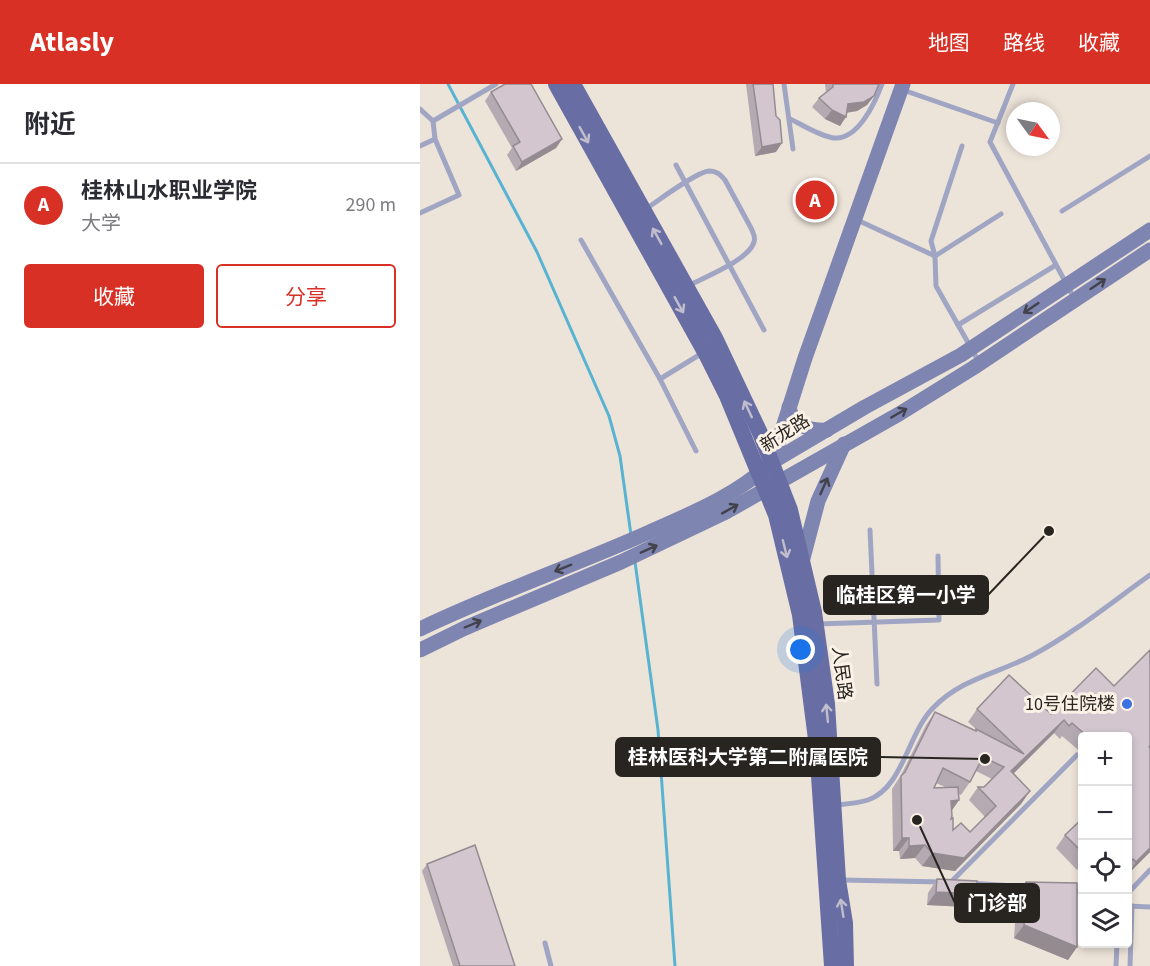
<!DOCTYPE html>
<html lang="zh">
<head>
<meta charset="utf-8">
<style>
	body { margin:0; font-family:"Source Sans 3","Noto Sans SC",sans-serif; background:#f2f2f3; color:#2b2b33 }
	.controls { position:absolute; right:18px; bottom:18px; display:grid; overflow:hidden; border-radius:6px; box-shadow:0 3px 9px #0003 }
	.controls button { width:54px; height:54px; display:grid; place-items:center; padding:0; border:0; border-bottom:2px solid #e1e1e2; background:#fff; color:#2b2b33; font:30px sans-serif }
	.compass { position:absolute; left:586px; top:18px; width:54px; height:54px; border-radius:50%; background:#fff; box-shadow:0 3px 9px #0003; rotate:123deg }
	.you { position:absolute; left:381px; top:566px; width:21px; height:21px; margin:-15px; border:4px solid #fff; border-radius:50%; background:#1a73e8; box-shadow:0 0 0 9px #1a73e833 }
	.badge { display:grid; place-items:center; width:39px; height:39px; border-radius:50%; background:#d93025; color:#fff; font-size:20px; font-weight:700 }
	.pin { position:absolute; translate:-50% -50%; border:3px solid #fff; box-shadow:0 2px 6px #0006 }
	.list { margin:0; padding:0; list-style:none }
	h2 { display:flex; justify-content:space-between; align-items:center; height:78px; margin:0; padding:0 24px; font-size:26px }
	h2 small { font-size:20px; font-weight:400; color:#7c7c81 }
	.list li { display:grid; grid-template-columns:39px 1fr auto; gap:18px; align-items:center; box-sizing:border-box; height:84px; padding:0 24px; border-top:2px solid #e1e1e2 }
	.list b { display:block; font-size:22px; white-space:nowrap }
	.list p { margin:0; font-size:20px; white-space:nowrap; color:#7c7c81 }
	.list em { font-size:20px; font-style:normal; color:#7c7c81 }
	.actions { display:flex; gap:12px; padding:18px 24px }
	.actions a { flex:1; padding:14px 0; border:2px solid #d93025; border-radius:6px; text-align:center; font-size:21px; color:#d93025 }
	.actions .main { background:#d93025; color:#fff }
	.icon { flex:none; width:33px; height:33px; fill:none; stroke:currentColor; stroke-width:2; stroke-linecap:round; stroke-linejoin:round }
	.map { position:relative; flex:none; width:730px; height:882px; overflow:hidden }
	header { display:flex; align-items:center; gap:36px; box-sizing:border-box; height:84px; padding:0 30px; background:#d93025; color:#fff }
	header strong { font-size:28px }
	nav { display:flex; gap:33px; margin-inline-start:auto; font-size:21px }
	main { display:flex }
	aside { flex:1; background:#fff }
	.map>svg:first-child { display:block }
	.lines { fill:none; stroke-linecap:round; stroke-linejoin:round }
	.stream { stroke:#58b3d3; stroke-width:3 }
	.lane { stroke:#a0a5c3; stroke-width:5 }
	.secondary { stroke:#7f85b1; stroke-width:15 }
	.primary { stroke:#686ea4; stroke-width:16 }
	.wall { fill:#b5aab2; fill-rule:evenodd }
	.shaded-wall { fill:#948b91 }
	.building { fill:#d3c6cf; stroke:#948b91; stroke-width:1.5; fill-rule:evenodd }
	.oneway { stroke:#c0bdcc }
	.oneway2 { stroke:#42424c }
	.poi-dot { fill:#3a71e1; stroke:#fbf1e6; stroke-width:2 }
	.labels { text-anchor:middle; stroke-width:6; stroke-linejoin:round; paint-order:stroke }
	.street-label { font-size:18px; fill:#282521; stroke:#fbf1e6 }
	.poi-label { font-size:18px; fill:#282521; stroke:#fbf1e6; text-anchor:end }
	.leader { fill:none; stroke:#282521; stroke-width:2 }
	.callout-dot { fill:#282521; stroke:#fbf1e6; stroke-width:2 }
	.callout { fill:#282521; stroke:#282521; stroke-width:2 }
	.callout-label { font-size:20px; text-anchor:middle; font-weight:bold; fill:#fff }
</style>
</head>
<body>
<header>
<strong>Atlasly</strong>
<nav><a>地图</a><a>路线</a><a>收藏</a></nav>
</header>
<main>
<aside>
<h2>附近<small></small></h2>
<ul class="list">
<li><span class="badge">A</span><div><b>桂林山水职业学院</b><p>大学</p></div><em>290 m</em></li>
</ul>
<div class="actions"><a class="main">收藏</a><a>分享</a></div>
</aside>
<div class="map">
<svg width="730" height="882" viewBox="0 0 730 882">
	<rect width="100%" height="100%" fill="#ede4d9"/>
	<g class="lines">
		<g class="stream">
			<path d="M28 0 117 168 189 332 200 372 211 451"/>
			<path d="M215 478 238 646 255 882"/>
		</g>
		<g class="lane">
			<path d="M364 0 373 65"/>
			<path d="M593 0 570 58 654 214"/>
			<path d="M483 6 578 39"/>
			<path d="M0 25 13 37"/>
			<path d="M370 35C383 41 399 52 414 54 438 56 455 19 462 0"/>
			<path d="M0 62 15 55"/>
			<path d="M256 81 344 246"/>
			<path d="M224 126C238 117 276 88 289 87 297 87 301 91 305 96L331 144C333 149 336 153 334 158 329 176 285 193 268 202"/>
			<path d="M642 127 730 72"/>
			<path d="M0 129 39 111 15 55 13 37 76 0"/>
			<path d="M435 135 515 172"/>
			<path d="M161 156 240 295 276 367"/>
			<path d="M515 172 511 157 542 62"/>
			<path d="M538 241 636 181"/>
			<path d="M559 278 516 202 515 172 581 130"/>
			<path d="M240 295 284 268"/>
			<path d="M450 446 457 600"/>
			<path d="M398 540 519 536 518 472"/>
			<path d="M417 721C427 720 439 719 448 716 483 704 488 649 513 624 542 594 577 590 613 571 654 549 692 518 730 491"/>
			<path d="M421 796 523 798"/>
			<path d="M531 798 657 671"/>
			<path d="M550 799 610 803"/>
			<path d="M652 807H662"/>
			<path d="M708 809 730 786"/>
			<path d="M708 822 730 823"/>
			<path d="M125 859 131 882"/>
			<path d="M696 882 697 860"/>
			<path d="M710 882 712 822"/>
		</g>
		<g class="secondary">
			<path d="M369 323C372 342 390 347 407 346"/>
			<path d="M352 378 385 274 483 0"/>
			<path d="M382 478 398 417 424 360"/>
			<path d="M0 545C73 510 150 483 225 450 270 430 316 412 352 378L445 323 541 271 730 146"/>
			<path d="M0 566 45 544 201 478 306 428 479 330 553 284 730 166"/>
		</g>
		<g class="primary">
			<path d="M136 0 285 268 307 312 356 431 380 531 397 663 412 882"/>
			<path d="M153 0 295 254 340 349 370 426 394 528 407 620 418 796 425 839 426 882"/>
		</g>
	</g>
	<g class="wall">
		<path d="M326 0H353L356 68 335 72Z"/>
		<path d="M405 0H459L454 12 447 21 437 27 427 29 420 42 405 35 392 23 399 14 406 8Z"/>
		<path d="M71 8 142 55 136 64 96 87 87 71 92 64 65 17Z"/>
		<path d="M730 566V768L708 790V652H663V670L642 652 640 655 634 649 593 690 610 707 601 720 535 787 502 782 495 774 480 775 479 767H473L472 705 481 691 506 641 515 628 555 647 556 645 548 638 557 625 589 591 631 630 676 584 694 602ZM556 687 572 695 564 703H558L549 716 565 733 550 748 541 739 533 746V734L531 735 532 732V726L539 716V710L541 711 550 698ZM516 699 525 703 514 704Z"/>
		<path d="M663 734V781L657 786 636 764 645 751Z"/>
		<path d="M7 780 95 882H33L2 787Z"/>
		<path d="M517 795 557 810 547 823 507 821 508 809Z"/>
		<path d="M606 798 657 863 648 876 594 854 597 811Z"/>
	</g>
	<g class="shaded-wall">
		<path d="M454 12 447 21 437 27 422 29 428 20Z"/>
		<path d="M412 26 426 33 420 42 405 35Z"/>
		<path d="M142 55 136 64 96 87 102 78Z"/>
		<path d="M362 59 356 68 335 72 342 63Z"/>
		<path d="M644 636 634 649 582 701 591 687Z"/>
		<path d="M610 707 601 720 535 787 502 782 512 769 544 774Z"/>
		<path d="M539 716 530 729 531 717Z"/>
		<path d="M482 754H489L479 767H473Z"/>
		<path d="M505 761 495 774 480 775 489 762Z"/>
		<path d="M730 764V768L708 790 716 778Z"/>
		<path d="M516 808 557 810 547 823 507 821Z"/>
		<path d="M604 841 657 863 648 876 594 854Z"/>
	</g>
	<g class="building">
		<path d="M85 0H111L142 55 102 78 93 62 100 58 71 8Z"/>
		<path d="M333 0H353L356 32 360 36 362 59 342 63Z"/>
		<path d="M413 0H459L454 12 444 18 428 20 426 33 412 26 399 14 413 3Z"/>
		<path d="M730 566V661L729 663 730 664V764L716 778 713 775 708 780V652H667L652 639 649 642 644 636 591 687 610 707 544 774 512 769 505 761 489 762V754H482L481 692 485 688 515 628 556 647V645L604 670 557 625 589 591 631 630 676 584 694 602ZM563 673 584 683 564 703H558L576 722 550 748 541 739 533 746V734L531 735 532 732 531 717 539 716 538 703 514 704 523 684 550 698Z"/>
		<path d="M663 734V769L645 751Z"/>
		<path d="M55 761 95 882H40L7 780Z"/>
		<path d="M517 795 557 797V810L516 808Z"/>
		<path d="M606 798 657 799V863L604 841Z"/>
	</g>
	<defs><path id="oneway-shaft" d="M-6 0H5M1.5-3L5.5 0L1.5 3" fill="none" stroke-width="1.6" stroke-linecap="round" stroke-linejoin="round" transform="scale(1.5)"/></defs>
	<g class="oneway">
		<use href="#oneway-shaft" transform="translate(164 51) rotate(61)"/>
		<use href="#oneway-shaft" transform="translate(237 152) rotate(-119)"/>
		<use href="#oneway-shaft" transform="translate(259 221) rotate(61)"/>
		<use href="#oneway-shaft" transform="translate(328 325) rotate(-115)"/>
		<use href="#oneway-shaft" transform="translate(365 465) rotate(76)"/>
		<use href="#oneway-shaft" transform="translate(407 629) rotate(-96)"/>
		<use href="#oneway-shaft" transform="translate(422 824) rotate(-99)"/>
	</g>
	<g class="oneway2">
		<use href="#oneway-shaft" transform="translate(678 200) rotate(-34)"/>
		<use href="#oneway-shaft" transform="translate(611 224) rotate(146)"/>
		<use href="#oneway-shaft" transform="translate(479 329) rotate(-30)"/>
		<use href="#oneway-shaft" transform="translate(404 402) rotate(-66)"/>
		<use href="#oneway-shaft" transform="translate(310 425) rotate(-29)"/>
		<use href="#oneway-shaft" transform="translate(229 465) rotate(-24)"/>
		<use href="#oneway-shaft" transform="translate(143 484) rotate(158)"/>
		<use href="#oneway-shaft" transform="translate(53 540) rotate(-23)"/>
	</g>
	<circle class="poi-dot" cx="707" cy="620" r="6"/>
	<g class="labels">
		<g class="street-label">
			<text transform="translate(365 349) rotate(-32)" y="6">新龙路</text>
			<text transform="translate(422 589) rotate(83)" y="6">人民路</text>
		</g>
		<g class="poi-label">
			<text x="695" y="626">10号住院楼</text>
		</g>
	</g>
	<path class="leader" d="M629 447L568 511M565 675L460 673M497 736L535 819"/>
	<g class="callout-dot">
		<circle cx="629" cy="447" r="6"/>
		<circle cx="565" cy="675" r="6"/>
		<circle cx="497" cy="736" r="6"/>
	</g>
	<g class="callout">
		<rect x="404" y="492" width="164" height="38" rx="6"/>
		<rect x="196" y="654" width="264" height="38" rx="6"/>
		<rect x="535" y="800" width="84" height="38" rx="6"/>
	</g>
	<g class="callout-label">
		<text x="486" y="518">临桂区第一小学</text>
		<text x="328" y="680">桂林医科大学第二附属医院</text>
		<text x="577" y="826">门诊部</text>
	</g>
</svg>
<div class="controls">
<button>+</button>
<button>−</button>
<button><svg class="icon" aria-label="locate" viewBox="0 0 24 24"><circle cx="12" cy="12" r="6"/><path d="M12 2v4M12 18v4M2 12h4M18 12h4"/></svg></button>
<button><svg class="icon" aria-label="layers" viewBox="0 0 24 24"><path d="M12 4l9 5-9 5-9-5zM3 14l9 5 9-5"/></svg></button>
</div>
<svg class="compass" viewBox="-18 -18 36 36"><path d="M0-13l5 13h-10z" fill="#e53935"/><path d="M0 13l5-13h-10z" fill="#7c7c81"/></svg>
<div class="you"></div>
<div class="pin badge" style="left:395px;top:116px">A</div>
</div>
</main>
</body>
</html>
